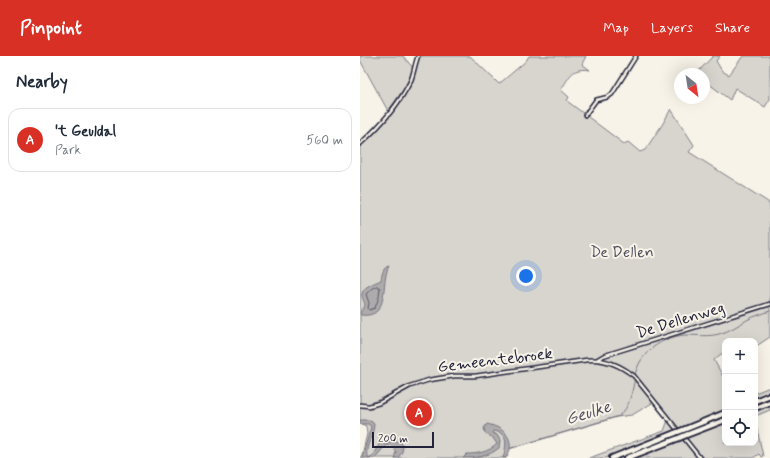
<!DOCTYPE html>
<html lang="en">
<head>
<meta charset="utf-8">
<style>
	body { margin:0; font-family:Mynerve,sans-serif; background:#f2f2f3; color:#1f2937 }
	.controls { position:absolute; right:12px; bottom:12px; display:grid; overflow:hidden; border-radius:8px; box-shadow:0 4px 16px #0002 }
	.controls button { width:36px; height:36px; display:grid; place-items:center; padding:0; border:0; border-bottom:1px solid #e0e1e3; background:#fff; color:#1f2937; font:20px sans-serif }
	.compass { position:absolute; left:314px; top:12px; width:36px; height:36px; border-radius:50%; background:#fff; box-shadow:0 4px 16px #0002; rotate:150deg }
	.scale { position:absolute; left:12px; bottom:10px; width:62px; box-sizing:border-box; padding-left:4px; border:2px solid #22223b; border-top:0; font-size:11px; line-height:14px; white-space:nowrap; color:#22223b; -webkit-text-stroke:3px #f7f3e8; paint-order:stroke }
	.you { position:absolute; left:166px; top:220px; width:14px; height:14px; margin:-10px; border:3px solid #fff; border-radius:50%; background:#1a73e8; box-shadow:0 0 0 6px #1a73e833 }
	.badge { display:grid; place-items:center; width:26px; height:26px; border-radius:50%; background:#d93025; color:#fff; font-size:13px; font-weight:700 }
	.pin { position:absolute; translate:-50% -50%; border:2px solid #fff; box-shadow:0 1px 4px #0006 }
	.list { margin:0; padding:0; list-style:none }
	h2 { display:flex; justify-content:space-between; align-items:center; height:52px; margin:0; padding:0 16px; font-size:17px }
	h2 small { font-size:13px; font-weight:400; color:#747a83 }
	.list li { display:grid; grid-template-columns:26px 1fr auto; gap:12px; align-items:center; box-sizing:border-box; height:64px; margin:0 8px 8px; padding:0 8px; border:1px solid #e0e1e3; border-radius:12px }
	.list b { display:block; font-size:15px; white-space:nowrap }
	.list p { margin:0; font-size:13px; white-space:nowrap; color:#747a83 }
	.list em { font-size:13px; font-style:normal; color:#747a83 }
	.icon { flex:none; width:22px; height:22px; fill:none; stroke:currentColor; stroke-width:2; stroke-linecap:round; stroke-linejoin:round }
	.map { position:relative; flex:none; width:410px; height:402px; overflow:hidden }
	header { display:flex; align-items:center; gap:24px; box-sizing:border-box; height:56px; padding:0 20px; background:#d93025; color:#fff }
	header strong { font-size:19px }
	nav { display:flex; gap:22px; margin-inline-start:auto; font-size:14px }
	main { display:flex }
	aside { flex:1; background:#fff }
	.map>svg:first-child { display:block }
	.green { fill:#d8d5cf; stroke:#7d7c85; fill-rule:evenodd }
	.water { fill:#aeabad; stroke:#76747f }
	.lines { fill:none; stroke-linecap:round; stroke-linejoin:round }
	.shore { stroke:#5a5969; stroke-width:1 }
	.stream { stroke:#76747f; stroke-width:1 }
	.minor-casing { stroke:#22223b; stroke-width:5.5 }
	.highway-casing { stroke:#22223b; stroke-width:8 }
	.minor { stroke:#f7f3e8; stroke-width:2.5 }
	.highway { stroke:#f7f3e8; stroke-width:4.5 }
	.highway-bridge-casing { stroke:#22223b; stroke-width:8; stroke-linecap:butt }
	.highway-bridge { stroke:#f7f3e8; stroke-width:4.5 }
	.labels { text-anchor:middle; stroke-width:4; stroke-linejoin:round; paint-order:stroke }
	.park-label { font-size:16px; fill:#504f60; stroke:#f7f3e8 }
	.street-label { font-size:16px; fill:#22223b; stroke:#f7f3e8 }
	.water-label { font-size:17px; font-style:italic; fill:#535263; stroke:#f7f3e8 }
</style>
</head>
<body>
<header>
<strong>Pinpoint</strong>
<nav><a>Map</a><a>Layers</a><a>Share</a></nav>
</header>
<main>
<aside>
<h2>Nearby<small></small></h2>
<ul class="list">
<li><span class="badge">A</span><div><b>'t Geuldal</b><p>Park</p></div><em>560 m</em></li>
</ul>
</aside>
<div class="map">
<svg width="410" height="402" viewBox="0 0 410 402">
	<rect width="100%" height="100%" fill="#f7f3e8"/>
	<filter id="ink" filterUnits="userSpaceOnUse"><feTurbulence type="fractalNoise" baseFrequency=".025" numOctaves="2"/><feDisplacementMap in="SourceGraphic" scale="8" xChannelSelector="R" yChannelSelector="G"/><feConvolveMatrix kernelMatrix="1 2 1 2 8 2 1 2 1" color-interpolation-filters="sRGB"/></filter>
	<g filter="url(#ink)">
		<g class="green">
			<path d="M0 0H43L54 13 45 31 28 55 0 4Z"/>
			<path d="M59 0H110L139 28 166 5 169 0H226L222 8 230 14C212 11 210 20 201 34L209 41 207 45 264 88 268 86 280 96 285 94 302 69 311 53 334 89 329 96 408 146 410 150V281L395 291V285H365V298H361L354 304 365 324V354L246 402H229L304 375 308 364 294 346 272 359 257 361 149 393 146 402H15L11 401 0 402 2 399 7 378 6 370 0 367V89L23 65 49 28ZM63 325H66L49 331 20 348 52 328Z"/>
			<path d="M353 0H360L356 5 362 15 369 19 383 0H410V43L405 51 375 32 370 44 344 24V18H336Z"/>
			<path d="M410 331V336L395 342V337Z"/>
			<path d="M410 348V354L398 359 395 362V354Z"/>
			<path d="M365 359V362L277 397 264 402H255Z"/>
			<path d="M395 364 403 400 401 401 399 398 393 402H341L325 382 365 366V387H395Z"/>
			<path d="M323 383 338 402H274Z"/>
		</g>
		<g class="water">
			<path d="M29 210C20 226 31 263 1 259L0 256C10 248 1 245 2 238 3 230 15 227 21 224 22 218 23 211 29 210Z"/>
			<path d="M0 364H10L14 368C14 379 5 390 7 401L9 402 12 400 20 387 36 385 41 386 43 390 42 396 38 402H34L36 396C33 391 31 388 25 390L15 402H2L11 371 9 368H0Z"/>
			<path d="M127 368C141 371 152 379 150 393 150 396 147 399 146 402H143C146 391 150 377 133 375L132 377 137 379 140 384 139 392C128 401 116 402 103 402L107 398C117 398 129 396 137 388L133 382 125 377 124 372Z"/>
		</g>
		<g class="lines">
			<path class="shore" d="M17 230 20 232 19 241 15 252 9 254 8 252 9 247 6 238 11 233Z"/>
			<g class="stream">
				<path d="M275 319C280 296 302 281 325 279 337 279 348 281 359 278 370 275 378 269 387 264 394 260 402 258 410 255"/>
				<path d="M151 392 259 360C270 352 272 335 275 322"/>
				<path d="M128 402H129"/>
			</g>
			<defs>
				<g id="minor">
					<path d="M225 59 236 44 248 41 252 38 276 0"/>
					<path d="M0 88C19 71 40 47 51 24 54 16 55 8 58 0"/>
					<path d="M238 303 243 300 252 297 410 248"/>
					<path d="M0 349 9 350 19 347 50 330 69 324 94 320H115L227 304C245 302 260 309 274 320L340 402"/>
				</g>
				<g id="highway">
					<path d="M395 345 410 339"/>
					<path d="M395 352 410 346"/>
					<path d="M323 374 365 357"/>
					<path d="M326 379 365 364"/>
					<path d="M252 402 315 377"/>
					<path d="M267 402 319 382"/>
				</g>
			</defs>
			<use href="#minor" class="minor-casing"/>
			<use href="#highway" class="highway-casing"/>
			<use href="#minor" class="minor"/>
			<use href="#highway" class="highway"/>
			<defs>
				<g id="highway-bridge">
					<path d="M315 377 323 374"/>
					<path d="M319 382 326 379"/>
				</g>
			</defs>
			<use href="#highway-bridge" class="highway-bridge-casing"/>
			<use href="#highway-bridge" class="highway-bridge"/>
		</g>
	</g>
	<g class="labels">
		<g class="park-label">
			<text x="262" y="201">De Dellen</text>
		</g>
		<g class="street-label">
			<text transform="translate(320 263) rotate(-17)" y="6">De Dellenweg</text>
			<text transform="translate(135 303) rotate(-7)" y="6">Gemeentebroek</text>
		</g>
		<g class="water-label">
			<text transform="translate(228 356) rotate(-17)" y="6">Geulke</text>
		</g>
	</g>
</svg>
<div class="controls">
<button>+</button>
<button>−</button>
<button><svg class="icon" aria-label="locate" viewBox="0 0 24 24"><circle cx="12" cy="12" r="6"/><path d="M12 2v4M12 18v4M2 12h4M18 12h4"/></svg></button>
</div>
<svg class="compass" viewBox="-18 -18 36 36"><path d="M0-13l5 13h-10z" fill="#e53935"/><path d="M0 13l5-13h-10z" fill="#747a83"/></svg>
<div class="scale">200 m</div>
<div class="you"></div>
<div class="pin badge" style="left:59px;top:357px">A</div>
</div>
</main>
</body>
</html>
